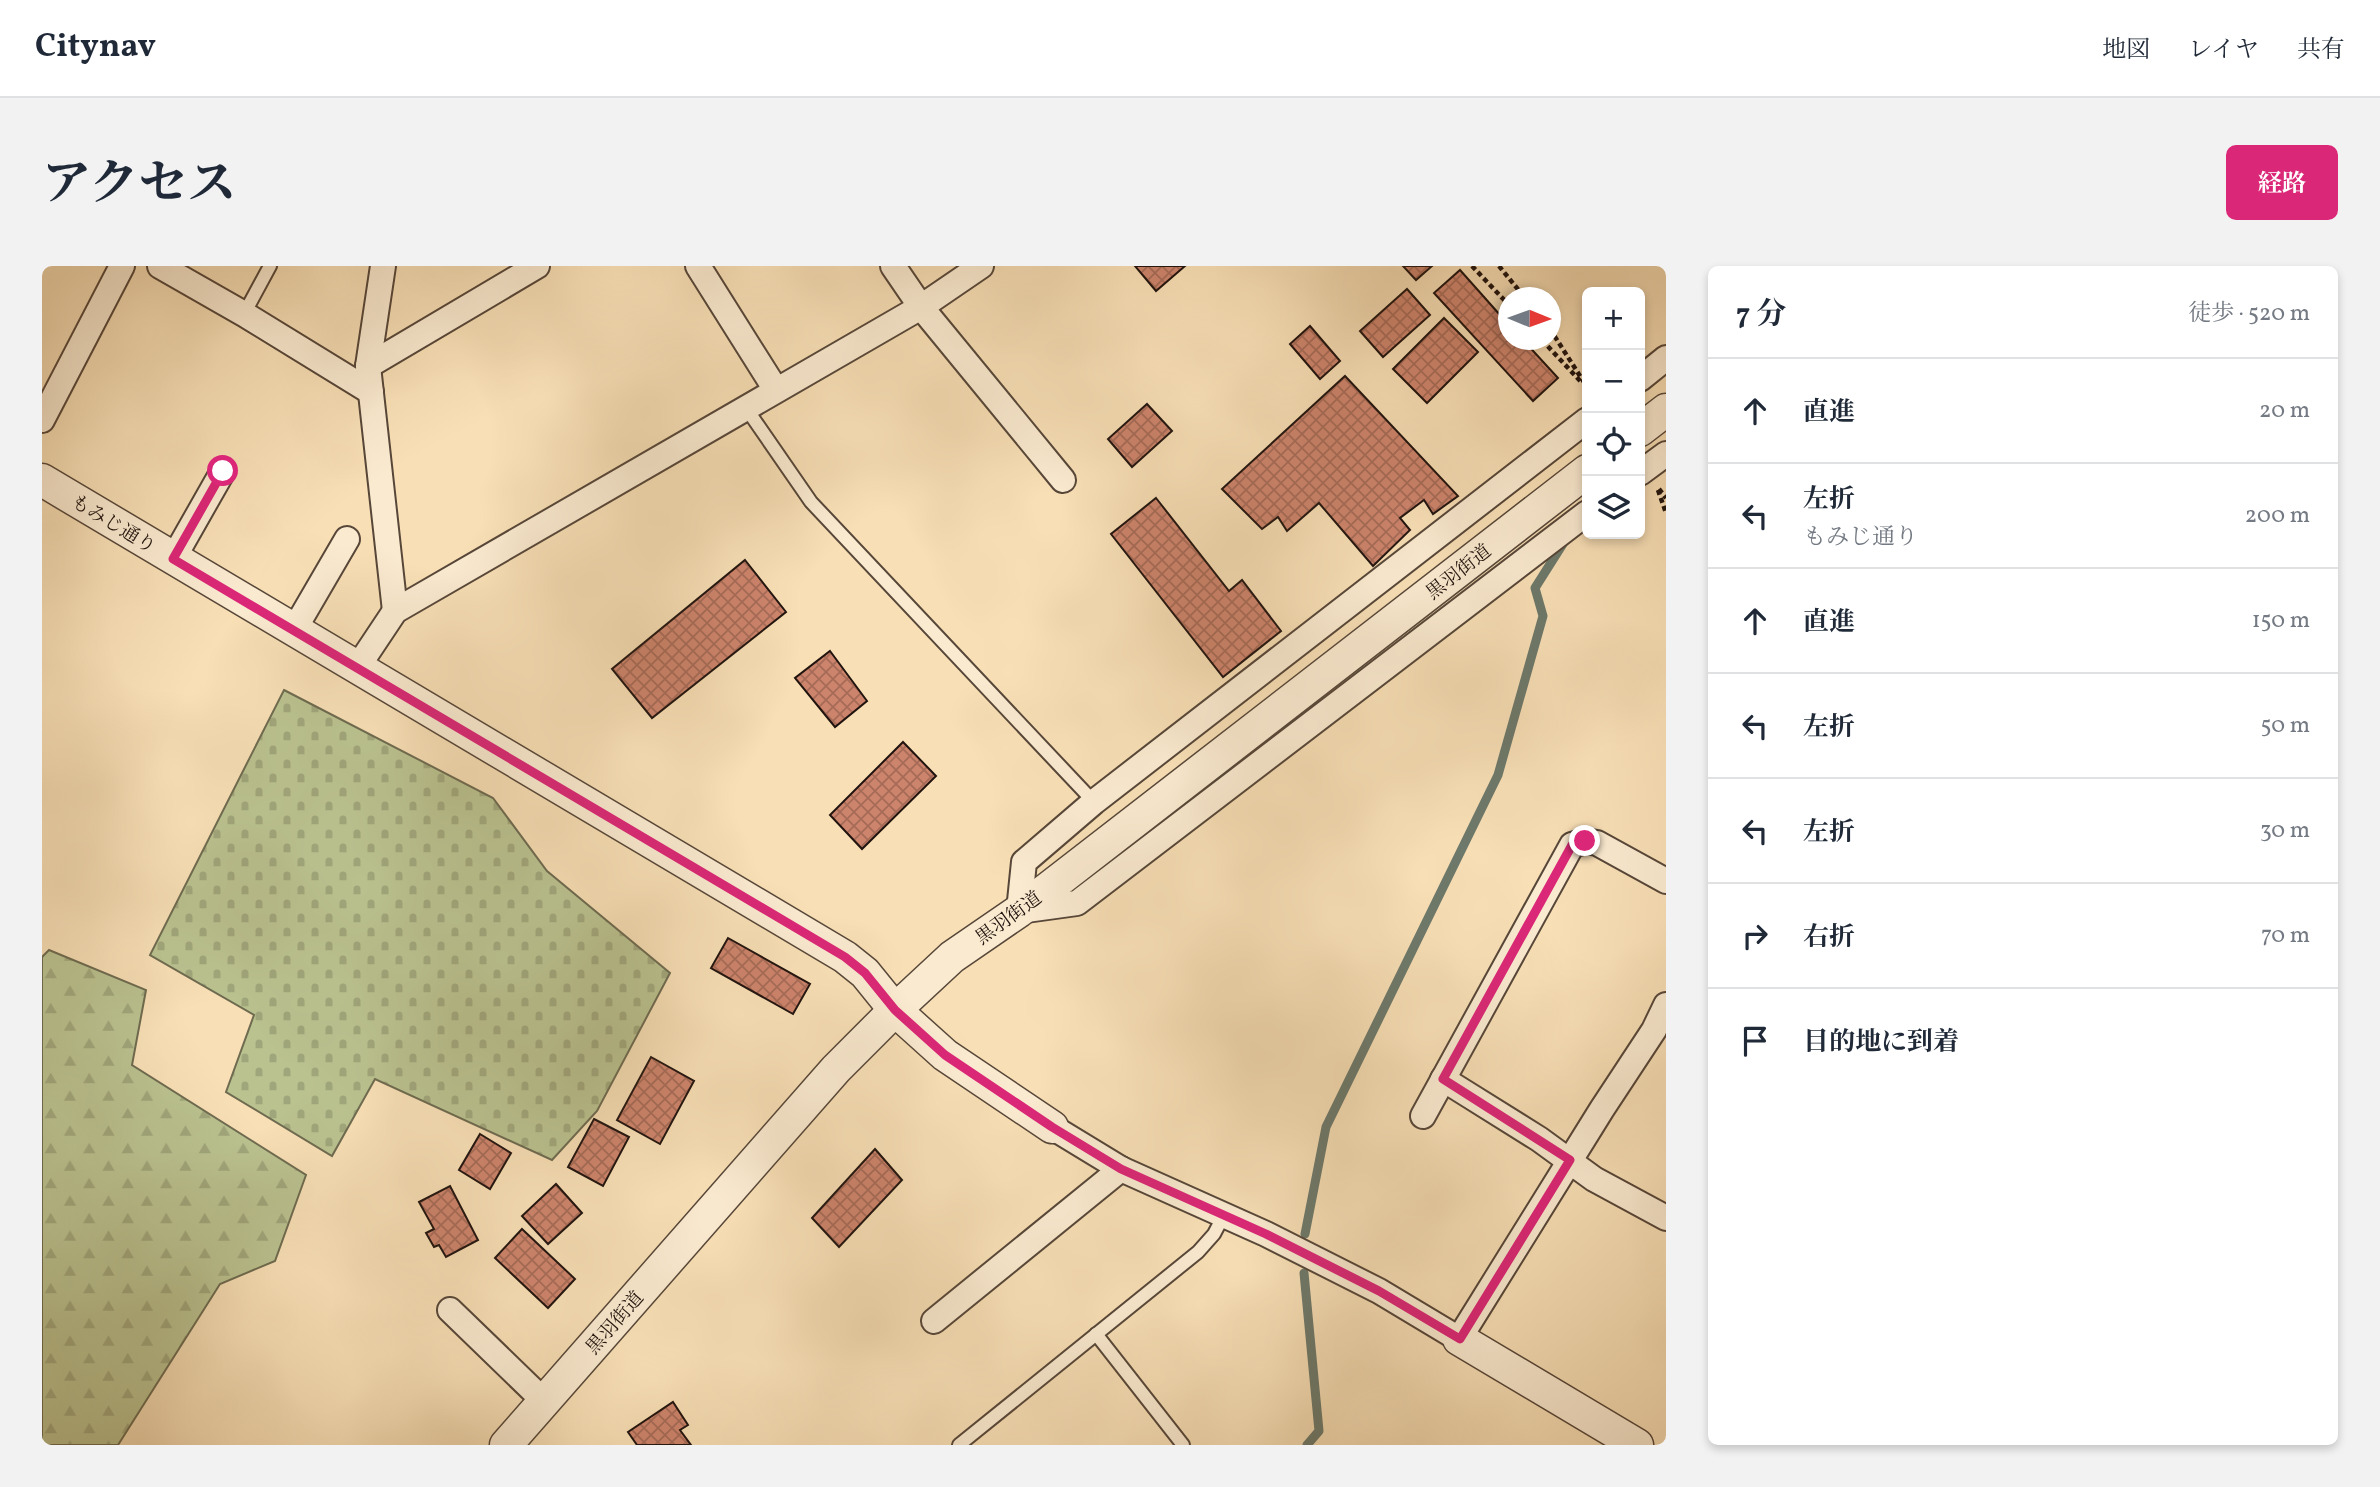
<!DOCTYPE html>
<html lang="ja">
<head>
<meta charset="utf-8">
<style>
	body { margin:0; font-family:Vollkorn,"Noto Serif JP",serif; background:#f2f2f3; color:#1f2937 }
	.controls { position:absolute; right:21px; top:21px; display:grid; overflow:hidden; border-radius:10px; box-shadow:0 4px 10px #0003 }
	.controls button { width:63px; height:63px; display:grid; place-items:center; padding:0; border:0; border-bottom:2px solid #e0e1e3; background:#fff; color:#1f2937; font:35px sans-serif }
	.compass { position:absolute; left:1456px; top:21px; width:63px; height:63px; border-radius:50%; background:#fff; box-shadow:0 4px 10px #0003; rotate:91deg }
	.stop { position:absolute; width:21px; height:21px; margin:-16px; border:5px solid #db2777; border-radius:50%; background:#fff }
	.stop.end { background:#db2777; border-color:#fff; box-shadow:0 2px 7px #0008 }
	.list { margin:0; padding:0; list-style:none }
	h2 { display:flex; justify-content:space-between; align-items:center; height:91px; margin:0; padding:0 28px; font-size:30px }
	h2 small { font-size:23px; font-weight:400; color:#747a83 }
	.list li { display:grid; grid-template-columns:46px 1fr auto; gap:21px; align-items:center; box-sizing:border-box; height:105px; padding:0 28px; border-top:2px solid #e0e1e3 }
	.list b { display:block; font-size:26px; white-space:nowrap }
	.list p { margin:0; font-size:23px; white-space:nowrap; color:#747a83 }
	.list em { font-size:23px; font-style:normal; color:#747a83 }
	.icon { flex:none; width:38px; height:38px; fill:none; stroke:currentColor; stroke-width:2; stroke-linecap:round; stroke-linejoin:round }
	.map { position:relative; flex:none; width:1624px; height:1179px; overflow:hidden; border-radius:10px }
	header { display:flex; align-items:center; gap:42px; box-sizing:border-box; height:98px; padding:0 35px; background:#fff; border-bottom:2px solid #e0e1e3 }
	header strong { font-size:33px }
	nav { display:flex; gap:38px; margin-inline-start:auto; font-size:24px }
	.intro { display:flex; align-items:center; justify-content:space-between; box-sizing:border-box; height:168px; padding:0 42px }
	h1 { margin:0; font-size:49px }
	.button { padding:18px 32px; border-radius:10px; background:#db2777; color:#fff; font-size:24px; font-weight:700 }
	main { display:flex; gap:42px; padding:0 42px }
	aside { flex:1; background:#fff; border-radius:10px; box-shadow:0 4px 10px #0003 }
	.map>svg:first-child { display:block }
	.forest { fill:url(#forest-firs); stroke:#6e6b50; stroke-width:2 }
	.cemetery { fill:url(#cemetery-stones); stroke:#6e6b50; stroke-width:2 }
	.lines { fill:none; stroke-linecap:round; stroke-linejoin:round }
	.stream { stroke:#6d796b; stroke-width:9 }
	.building { fill:url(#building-cross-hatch); stroke:#21140f; stroke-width:2 }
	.service-casing { stroke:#574739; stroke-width:16 }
	.minor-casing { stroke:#574739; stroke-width:28 }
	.tertiary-casing { stroke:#574739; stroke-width:35 }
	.path { stroke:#21140f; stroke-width:4.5; stroke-dasharray:5 3.5; stroke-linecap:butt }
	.service { stroke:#faead0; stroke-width:12 }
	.minor { stroke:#faead0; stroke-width:24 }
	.tertiary { stroke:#faead0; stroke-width:32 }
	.route { stroke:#db2777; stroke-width:9 }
	.labels { text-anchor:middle; stroke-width:7; stroke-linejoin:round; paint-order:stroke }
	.street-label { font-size:19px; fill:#21140f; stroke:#faead0 }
</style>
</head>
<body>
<header>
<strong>Citynav</strong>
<nav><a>地図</a><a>レイヤ</a><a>共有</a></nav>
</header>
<div class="intro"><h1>アクセス</h1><a class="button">経路</a></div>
<main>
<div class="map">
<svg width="1624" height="1179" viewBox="0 0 1624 1179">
	<defs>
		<pattern id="forest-firs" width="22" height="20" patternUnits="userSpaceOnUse" patternTransform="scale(1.75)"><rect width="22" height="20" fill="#bac290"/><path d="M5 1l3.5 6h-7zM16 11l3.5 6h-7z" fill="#a0a67b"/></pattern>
		<pattern id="cemetery-stones" width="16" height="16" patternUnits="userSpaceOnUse" patternTransform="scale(1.75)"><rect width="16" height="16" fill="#bac290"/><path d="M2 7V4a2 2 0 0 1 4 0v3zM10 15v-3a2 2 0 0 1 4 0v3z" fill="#a0a67b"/></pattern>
		<pattern id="building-cross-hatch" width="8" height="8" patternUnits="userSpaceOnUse" patternTransform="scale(1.75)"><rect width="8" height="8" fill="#cd846c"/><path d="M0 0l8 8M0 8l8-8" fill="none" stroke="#a66b57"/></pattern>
	</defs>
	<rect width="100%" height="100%" fill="#f8dfb6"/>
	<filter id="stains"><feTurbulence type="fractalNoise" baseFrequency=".00286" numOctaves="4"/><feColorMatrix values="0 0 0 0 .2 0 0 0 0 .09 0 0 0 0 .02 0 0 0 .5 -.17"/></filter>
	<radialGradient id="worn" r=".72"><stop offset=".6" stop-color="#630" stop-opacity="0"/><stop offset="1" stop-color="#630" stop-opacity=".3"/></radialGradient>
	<path class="forest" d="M7 684 104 724 90 799 264 909 233 995 178 1018 76 1179H0V691Z"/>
	<path class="cemetery" d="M242 424 451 532 505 605 628 707 555 845 510 894 333 813 290 890 184 826 212 749 108 689Z"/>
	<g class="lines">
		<g class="stream">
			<path d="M1263 968 1284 861 1456 509 1501 350 1493 322 1524 273"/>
			<path d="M1262 1007 1277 1165 1265 1179"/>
		</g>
	</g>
	<g class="building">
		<path d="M1093 0H1143L1114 25Z"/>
		<path d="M1361 0H1390L1374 14Z"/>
		<path d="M1418 4 1466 58V74H1481L1516 112 1491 135 1392 27Z"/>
		<path d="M1365 23 1388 49 1341 91 1318 65Z"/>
		<path d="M1402 52 1436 86 1385 137 1351 103Z"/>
		<path d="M1268 60 1298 95 1278 113 1248 78Z"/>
		<path d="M1303 110 1416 230 1391 248 1382 234 1358 252 1368 264 1331 300 1277 237 1245 265 1236 251 1220 263 1180 223Z"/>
		<path d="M1105 138 1130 165 1090 201 1066 173Z"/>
		<path d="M1114 232 1187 325 1200 314 1239 365 1181 411 1069 268Z"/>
		<path d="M703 294 744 346 610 452 570 403Z"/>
		<path d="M788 385 825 435 793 461 753 412Z"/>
		<path d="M861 476 894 510 820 583 788 549Z"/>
		<path d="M686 672 768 718 751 748 669 702Z"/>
		<path d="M609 791 652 815 618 878 575 854Z"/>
		<path d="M552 853 587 871 561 920 526 901Z"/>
		<path d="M438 868 469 887 448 923 417 904Z"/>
		<path d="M833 883 860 914 797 981 770 952Z"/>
		<path d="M514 918 540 947 506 978 480 950Z"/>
		<path d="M408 920 436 974 404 991 397 979 392 981 384 967 392 963 377 936Z"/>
		<path d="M480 963 533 1013 506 1042 453 992Z"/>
		<path d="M631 1136 646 1159 638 1164 649 1179H595L586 1166Z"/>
	</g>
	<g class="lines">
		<defs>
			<g id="service">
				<path d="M202 48 228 0"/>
				<path d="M704 142 769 236 1052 536"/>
				<path d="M1054 1068 1141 1179"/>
				<path d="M917 1179 1156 986 1172 968 1182 949"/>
			</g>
			<g id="minor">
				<path d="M118 0 202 48 329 126"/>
				<path d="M341 0 326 100 353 345"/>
				<path d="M656 0 734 124"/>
				<path d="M851 0 879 41 1021 214"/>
				<path d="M326 100 495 0"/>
				<path d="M1598 113 1624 92"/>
				<path d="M0 154 80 0"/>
				<path d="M1545 154 1052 536 982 596 977 645 1035 637 1545 247"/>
				<path d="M1598 207 1624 188"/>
				<path d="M131 293 181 205"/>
				<path d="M252 364 305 273"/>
				<path d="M315 402 353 345 879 41 939 0"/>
				<path d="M1401 813 1497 873 1552 913 1624 952"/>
				<path d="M1381 850 1530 579 1543 575 1555 577 1624 615"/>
				<path d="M1010 861 1079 903 1224 968 1337 1025 1417 1073 1560 843 1612 764 1624 739"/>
				<path d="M408 1044 503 1136"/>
				<path d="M892 1055 1079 903"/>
			</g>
			<g id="tertiary">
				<path d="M1598 164 1624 144"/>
				<path d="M0 214 803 691 823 707 853 744 903 789 1010 861"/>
				<path d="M1417 1073 1595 1179"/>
				<path d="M464 1179 794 803 853 744 910 691 977 645 1545 205"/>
			</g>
		</defs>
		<use href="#service" class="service-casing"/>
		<use href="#minor" class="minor-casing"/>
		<use href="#tertiary" class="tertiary-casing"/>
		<g class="path">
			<path d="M1430 0 1466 38"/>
			<path d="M1457 0 1483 32"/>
			<path d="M1508 63 1545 121"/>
			<path d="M1500 74 1540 117"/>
			<path d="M1617 223 1624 232"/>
			<path d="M1616 224 1624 247"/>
		</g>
		<use href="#service" class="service"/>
		<use href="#minor" class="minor"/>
		<use href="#tertiary" class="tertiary"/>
	</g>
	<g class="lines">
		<path class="route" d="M181 205 131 293 803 691 823 707 853 744 903 789 1010 861 1079 903 1224 968 1337 1025 1418 1073 1528 894 1401 813 1530 579 1543 575"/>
	</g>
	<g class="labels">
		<g class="street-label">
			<text transform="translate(72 257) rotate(31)" y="7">もみじ通り</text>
			<text transform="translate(1416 305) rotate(-38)" y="7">黒羽街道</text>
			<text transform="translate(966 651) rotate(-36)" y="7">黒羽街道</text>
			<text transform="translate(572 1056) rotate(-49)" y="7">黒羽街道</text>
		</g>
	</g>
	<rect width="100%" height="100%" filter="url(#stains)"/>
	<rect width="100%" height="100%" fill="url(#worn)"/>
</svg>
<div class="controls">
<button>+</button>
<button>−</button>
<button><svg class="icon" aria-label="locate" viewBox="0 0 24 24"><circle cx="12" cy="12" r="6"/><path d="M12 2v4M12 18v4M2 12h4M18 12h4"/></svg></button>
<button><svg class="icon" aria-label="layers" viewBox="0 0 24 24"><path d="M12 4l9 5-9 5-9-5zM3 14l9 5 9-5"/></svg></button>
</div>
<svg class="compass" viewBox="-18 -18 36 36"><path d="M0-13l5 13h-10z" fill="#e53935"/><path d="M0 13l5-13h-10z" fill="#747a83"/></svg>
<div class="stop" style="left:181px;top:205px"></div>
<div class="stop end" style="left:1543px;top:575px"></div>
</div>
<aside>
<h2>7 分<small>徒歩 · 520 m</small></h2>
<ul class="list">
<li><svg class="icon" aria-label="ahead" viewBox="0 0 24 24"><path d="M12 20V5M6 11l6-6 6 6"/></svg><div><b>直進</b></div><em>20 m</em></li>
<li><svg class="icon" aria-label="left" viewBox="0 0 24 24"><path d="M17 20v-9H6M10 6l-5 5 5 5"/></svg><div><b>左折</b><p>もみじ通り</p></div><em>200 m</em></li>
<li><svg class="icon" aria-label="ahead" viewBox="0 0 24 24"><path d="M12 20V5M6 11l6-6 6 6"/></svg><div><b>直進</b></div><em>150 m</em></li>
<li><svg class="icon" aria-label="left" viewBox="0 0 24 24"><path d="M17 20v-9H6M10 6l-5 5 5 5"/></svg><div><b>左折</b></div><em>50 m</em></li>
<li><svg class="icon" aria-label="left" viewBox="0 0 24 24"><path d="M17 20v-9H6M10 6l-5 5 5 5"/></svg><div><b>左折</b></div><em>30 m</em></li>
<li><svg class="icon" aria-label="right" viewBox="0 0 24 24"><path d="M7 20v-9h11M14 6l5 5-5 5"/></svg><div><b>右折</b></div><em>70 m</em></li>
<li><svg class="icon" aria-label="arrive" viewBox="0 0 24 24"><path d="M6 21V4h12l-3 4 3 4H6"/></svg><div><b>目的地に到着</b></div></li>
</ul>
</aside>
</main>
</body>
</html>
